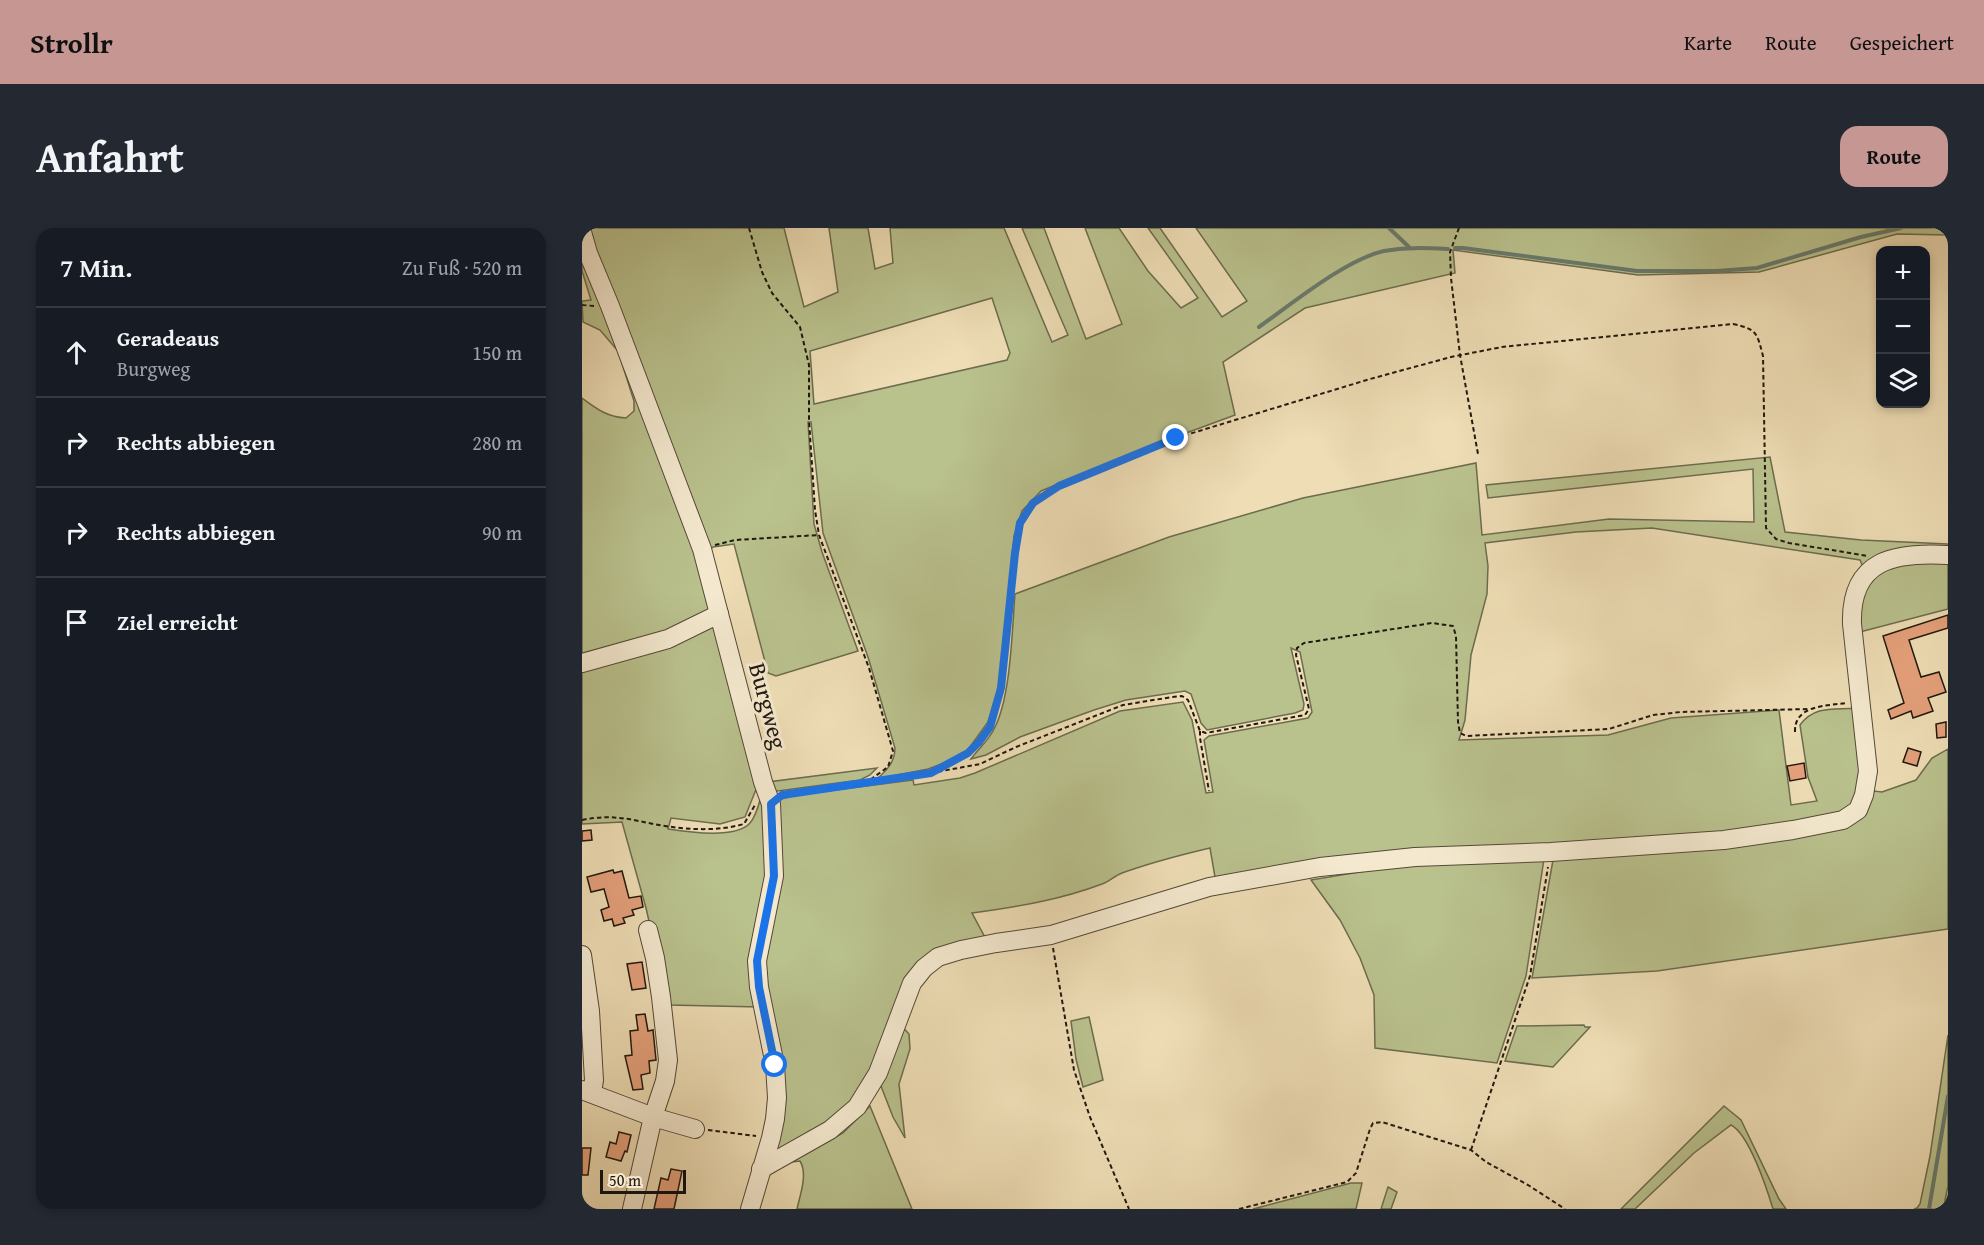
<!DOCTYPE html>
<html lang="de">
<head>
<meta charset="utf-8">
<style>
	body { margin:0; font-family:"Gentium Book Plus",serif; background:#242831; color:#f1f3f6 }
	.controls { position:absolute; right:18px; top:18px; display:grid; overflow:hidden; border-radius:12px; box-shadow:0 3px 9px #0003 }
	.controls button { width:54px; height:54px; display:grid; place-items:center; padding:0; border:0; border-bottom:2px solid #363941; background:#171b24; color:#f1f3f6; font:30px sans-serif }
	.scale { position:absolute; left:18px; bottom:15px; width:86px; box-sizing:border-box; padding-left:6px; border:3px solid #20180e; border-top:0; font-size:16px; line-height:21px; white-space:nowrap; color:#20180e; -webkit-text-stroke:4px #f4e9cf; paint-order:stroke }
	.stop { position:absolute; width:18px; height:18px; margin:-14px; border:4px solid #1a73e8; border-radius:50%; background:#fff }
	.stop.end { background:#1a73e8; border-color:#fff; box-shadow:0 2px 6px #0008 }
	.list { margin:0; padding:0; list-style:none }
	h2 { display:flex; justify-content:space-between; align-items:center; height:78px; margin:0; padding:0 24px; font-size:26px }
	h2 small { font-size:20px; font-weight:400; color:#9ea1a6 }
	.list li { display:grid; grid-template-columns:39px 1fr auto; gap:18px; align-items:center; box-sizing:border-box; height:90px; padding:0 24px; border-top:2px solid #363941 }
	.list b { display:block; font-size:22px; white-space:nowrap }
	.list p { margin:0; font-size:20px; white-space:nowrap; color:#9ea1a6 }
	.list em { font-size:20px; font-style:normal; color:#9ea1a6 }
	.icon { flex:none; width:33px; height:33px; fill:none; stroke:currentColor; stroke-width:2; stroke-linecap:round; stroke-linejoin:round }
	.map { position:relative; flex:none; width:1366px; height:981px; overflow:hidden; border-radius:18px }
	header { display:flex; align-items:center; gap:36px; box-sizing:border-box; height:84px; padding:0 30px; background:#c59692; color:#111 }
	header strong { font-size:28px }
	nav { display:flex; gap:33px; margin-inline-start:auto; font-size:21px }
	.intro { display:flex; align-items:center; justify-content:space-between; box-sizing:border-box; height:144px; padding:0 36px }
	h1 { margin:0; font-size:42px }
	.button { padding:15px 27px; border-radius:18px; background:#c59692; color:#111; font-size:21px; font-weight:700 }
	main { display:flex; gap:36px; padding:0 36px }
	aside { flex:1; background:#171b24; border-radius:18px; box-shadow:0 3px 9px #0003 }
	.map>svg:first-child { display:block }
	.green { fill:#b9c18d; stroke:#6c6c4e; stroke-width:1.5; fill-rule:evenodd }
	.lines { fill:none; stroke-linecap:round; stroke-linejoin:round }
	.stream { stroke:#697a6d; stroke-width:4 }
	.building { fill:#e5a17c; stroke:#20180e; stroke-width:1.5 }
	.minor-casing { stroke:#544938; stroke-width:20 }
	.path { stroke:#20180e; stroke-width:2; stroke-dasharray:4.5 3; stroke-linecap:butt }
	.minor { stroke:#f4e9cf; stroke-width:18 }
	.route { stroke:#1a73e8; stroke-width:8 }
	.labels { text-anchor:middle; stroke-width:6; stroke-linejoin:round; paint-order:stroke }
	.street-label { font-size:24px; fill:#20180e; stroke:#f4e9cf }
</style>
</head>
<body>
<header>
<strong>Strollr</strong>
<nav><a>Karte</a><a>Route</a><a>Gespeichert</a></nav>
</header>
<div class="intro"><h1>Anfahrt</h1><a class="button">Route</a></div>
<main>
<aside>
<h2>7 Min.<small>Zu Fuß · 520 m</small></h2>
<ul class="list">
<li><svg class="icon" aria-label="ahead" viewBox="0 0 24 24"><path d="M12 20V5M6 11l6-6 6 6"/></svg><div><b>Geradeaus</b><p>Burgweg</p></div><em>150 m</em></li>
<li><svg class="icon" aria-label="right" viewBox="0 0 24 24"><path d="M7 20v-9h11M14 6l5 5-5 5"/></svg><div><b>Rechts abbiegen</b></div><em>280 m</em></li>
<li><svg class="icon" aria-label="right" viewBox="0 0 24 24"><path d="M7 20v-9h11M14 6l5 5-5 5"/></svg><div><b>Rechts abbiegen</b></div><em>90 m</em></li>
<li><svg class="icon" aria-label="arrive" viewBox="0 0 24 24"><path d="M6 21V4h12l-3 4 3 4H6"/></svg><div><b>Ziel erreicht</b></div></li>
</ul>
</aside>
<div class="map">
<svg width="1366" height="981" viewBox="0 0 1366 981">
	<rect width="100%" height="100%" fill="#eeddb5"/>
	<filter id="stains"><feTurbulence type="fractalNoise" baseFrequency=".00333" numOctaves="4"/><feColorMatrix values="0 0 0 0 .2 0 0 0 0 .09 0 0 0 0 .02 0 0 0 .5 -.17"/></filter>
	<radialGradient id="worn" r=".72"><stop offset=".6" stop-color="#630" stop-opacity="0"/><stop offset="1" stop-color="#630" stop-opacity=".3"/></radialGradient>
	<g class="green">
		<path d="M3 0H202L222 79 256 64 247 0H286L293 41 311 35 308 0H422L470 114 486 107 440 0H462L504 111 540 96 503 0H537L566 43 599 80 616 70 566 0H578L640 89 665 73 614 0H1366V7L1315 6 1177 44 1056 47 871 22 873 45 723 80 641 134 653 187 577 215 459 263 440 283 432 308 418 455 406 494 385 523 362 535 346 541 295 551C305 542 313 534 313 520L286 429 241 305 229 194H226L232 296 240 324 276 423 194 448 186 445 152 316 131 319 124 325ZM410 70 428 125 425 132 232 176 228 123Z"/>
		<path d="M0 15 75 216 138 401 177 554 163 589 138 596 89 590 86 601C105 604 154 611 168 595 175 587 177 575 180 565L185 597 178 779 86 777 64 680 40 594 0 596V170C15 181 25 189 44 190L52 183V173L36 123 18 102 1 94 0 73 9 72 0 43Z"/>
		<path d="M1188 229 1203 304 1279 312 1366 316V324L1281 339 1278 332 1070 300 994 304 903 315 906 338 905 366 889 427 883 492 877 512 1026 507 1089 490 1197 482 1209 577 1235 573 1226 549 1218 497C1233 477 1252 482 1274 480L1282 534 1275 576 1262 585 1181 602 634 655 628 620C598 627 568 635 540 645 532 648 527 654 520 656 478 672 434 679 390 685L405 713 355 725 275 873 195 929 181 752 194 579 199 571 214 567 331 552 332 557 378 550 393 545 538 483 601 474 610 492 624 565 631 564 622 512 627 508 726 490 730 484 718 424 709 420 722 476 721 482 713 485 625 502 619 495 609 466 603 463 544 472 512 482 438 509 404 527 389 531C396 521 407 512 412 501 429 470 430 402 433 366L587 309 721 270 894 235 900 307 1027 291 1172 294 1171 241 906 270 904 257Z"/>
		<path d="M1366 330V381L1274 405 1279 361 1307 333Z"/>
		<path d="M1366 521V701L1075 743 950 750 971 632 1134 617 1285 579 1292 563 1300 564 1334 552 1350 530Z"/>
		<path d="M295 540 288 547 278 552 188 564 186 554Z"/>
		<path d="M962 631 944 748 915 835 793 820 792 767 778 730 758 692 729 652 825 636Z"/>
		<path d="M507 789 521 852 501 859 494 831 489 793Z"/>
		<path d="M317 795 327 806 328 821 317 856 323 910 311 889 297 853Z"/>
		<path d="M1002 797 1003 799H1008L971 839 923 833 935 798Z"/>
		<path d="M1366 807V958L1362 977 1366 978V981H1332L1335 980 1338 976 1348 928Z"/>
		<path d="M288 878 330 981H215C218 967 226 946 218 933L209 934 261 905Z"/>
		<path d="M1142 878 1159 892 1197 971 1204 981H1191C1185 961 1167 906 1149 897L1112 925 1053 981H1039Z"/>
		<path d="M769 955H780L774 981H671Z"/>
		<path d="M806 959 815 964 809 981H799Z"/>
	</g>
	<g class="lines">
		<g class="stream">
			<path d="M807 0 827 19"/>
			<path d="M873 20H881L1055 43H1134L1175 40 1279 9 1319 0"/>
			<path d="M677 99C711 75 763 32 802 23 823 19 844 20 866 21"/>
			<path d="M1347 981 1366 868"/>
		</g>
	</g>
	<g class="building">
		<path d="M1366 387V400L1327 412 1339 449 1357 444 1364 464 1346 470 1351 483 1331 490 1329 483 1309 491 1306 482 1322 475 1301 408Z"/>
		<path d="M1364 494V509L1355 510 1354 496Z"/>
		<path d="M1326 520 1339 524 1335 538 1321 534Z"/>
		<path d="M1222 535 1224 550 1208 553 1205 538Z"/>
		<path d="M9 602 10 612 0 613V603Z"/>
		<path d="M31 642 32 645 40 643 47 670 59 668 61 679 50 682 52 687 41 690 43 695 32 698 30 691 22 693 19 682 27 679 22 661 9 664 5 649Z"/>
		<path d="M60 734 64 760 50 762 45 736Z"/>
		<path d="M63 786 66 803 71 802 74 832 67 833 68 845 59 847 61 861 51 862 43 828 50 827 48 803 56 802 54 787Z"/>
		<path d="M37 904 49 907 45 924 43 923 39 933 24 929 28 914 34 916Z"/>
		<path d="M0 920H9L6 947H0Z"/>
		<path d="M89 941 100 943 92 981H72L79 950 86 952Z"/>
	</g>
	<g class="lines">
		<defs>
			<g id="minor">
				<path d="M0 4 6 25 28 78 120 321 181 554 189 576 192 648 175 733 177 759 193 837 195 870 193 891 189 910 168 981"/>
				<path d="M0 435 86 411 137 386"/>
				<path d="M66 702 73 730 79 769 86 832 83 853 71 889 113 901"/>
				<path d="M0 727 8 783 12 852 10 865"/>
				<path d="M0 862 71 889 50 981"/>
				<path d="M179 941 248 902 275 879 296 845 330 755 342 740 356 729 379 722 414 715 469 707 627 659 738 639 833 629 969 624 1142 612 1211 602 1261 592 1276 582 1282 567 1286 543 1270 396C1268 331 1313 324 1366 327"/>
			</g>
		</defs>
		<use href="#minor" class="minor-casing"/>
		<g class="path">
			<path d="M167 0 180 44 190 65 218 99 227 137V192L233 282 237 307 287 440 311 523 306 539 285 554"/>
			<path d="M877 0 868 24 869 50 878 127 896 226"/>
			<path d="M0 77 12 78"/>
			<path d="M133 317 153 312 237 307"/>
			<path d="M618 503V510L627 563"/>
			<path d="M1213 504C1212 477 1244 478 1264 475"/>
			<path d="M349 545 386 525 408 499 419 460 433 325 438 295 451 275 476 258 594 210 788 151 869 129 920 119 1151 96C1175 101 1175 105 1181 128L1184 300 1194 311 1207 315 1286 328"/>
			<path d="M200 566 349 545 398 536 434 519 541 477 590 469 600 468 606 472 618 503 624 505 723 487 727 481 714 427 715 420 722 415 850 395 871 398 874 408 876 494 878 505 884 508 1027 501 1071 487 1099 484 1228 481"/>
			<path d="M0 592C33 585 52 593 83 598 109 602 137 603 162 596L173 577"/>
			<path d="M471 720 492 842 508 889 547 981"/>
			<path d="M126 902 174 908"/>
			<path d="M889 922 948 748 966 639"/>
			<path d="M657 981 765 954 774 945 788 901 791 895 800 894 889 922 904 934 946 957 983 981"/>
		</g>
		<use href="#minor" class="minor"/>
	</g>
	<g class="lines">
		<path class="route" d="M193 837 177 759 175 733 192 648 189 576 200 567 349 545 386 525 397 514 408 499 419 460 433 325 438 295 451 275 477 258 594 210"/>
	</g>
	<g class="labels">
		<g class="street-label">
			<text transform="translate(186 478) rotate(75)" y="8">Burgweg</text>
		</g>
	</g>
	<rect width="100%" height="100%" filter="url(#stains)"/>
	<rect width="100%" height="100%" fill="url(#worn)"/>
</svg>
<div class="controls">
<button>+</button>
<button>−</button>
<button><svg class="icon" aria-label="layers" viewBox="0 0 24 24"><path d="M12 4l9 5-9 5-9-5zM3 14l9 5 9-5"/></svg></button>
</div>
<div class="scale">50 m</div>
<div class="stop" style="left:193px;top:837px"></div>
<div class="stop end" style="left:594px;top:210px"></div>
</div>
</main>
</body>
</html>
